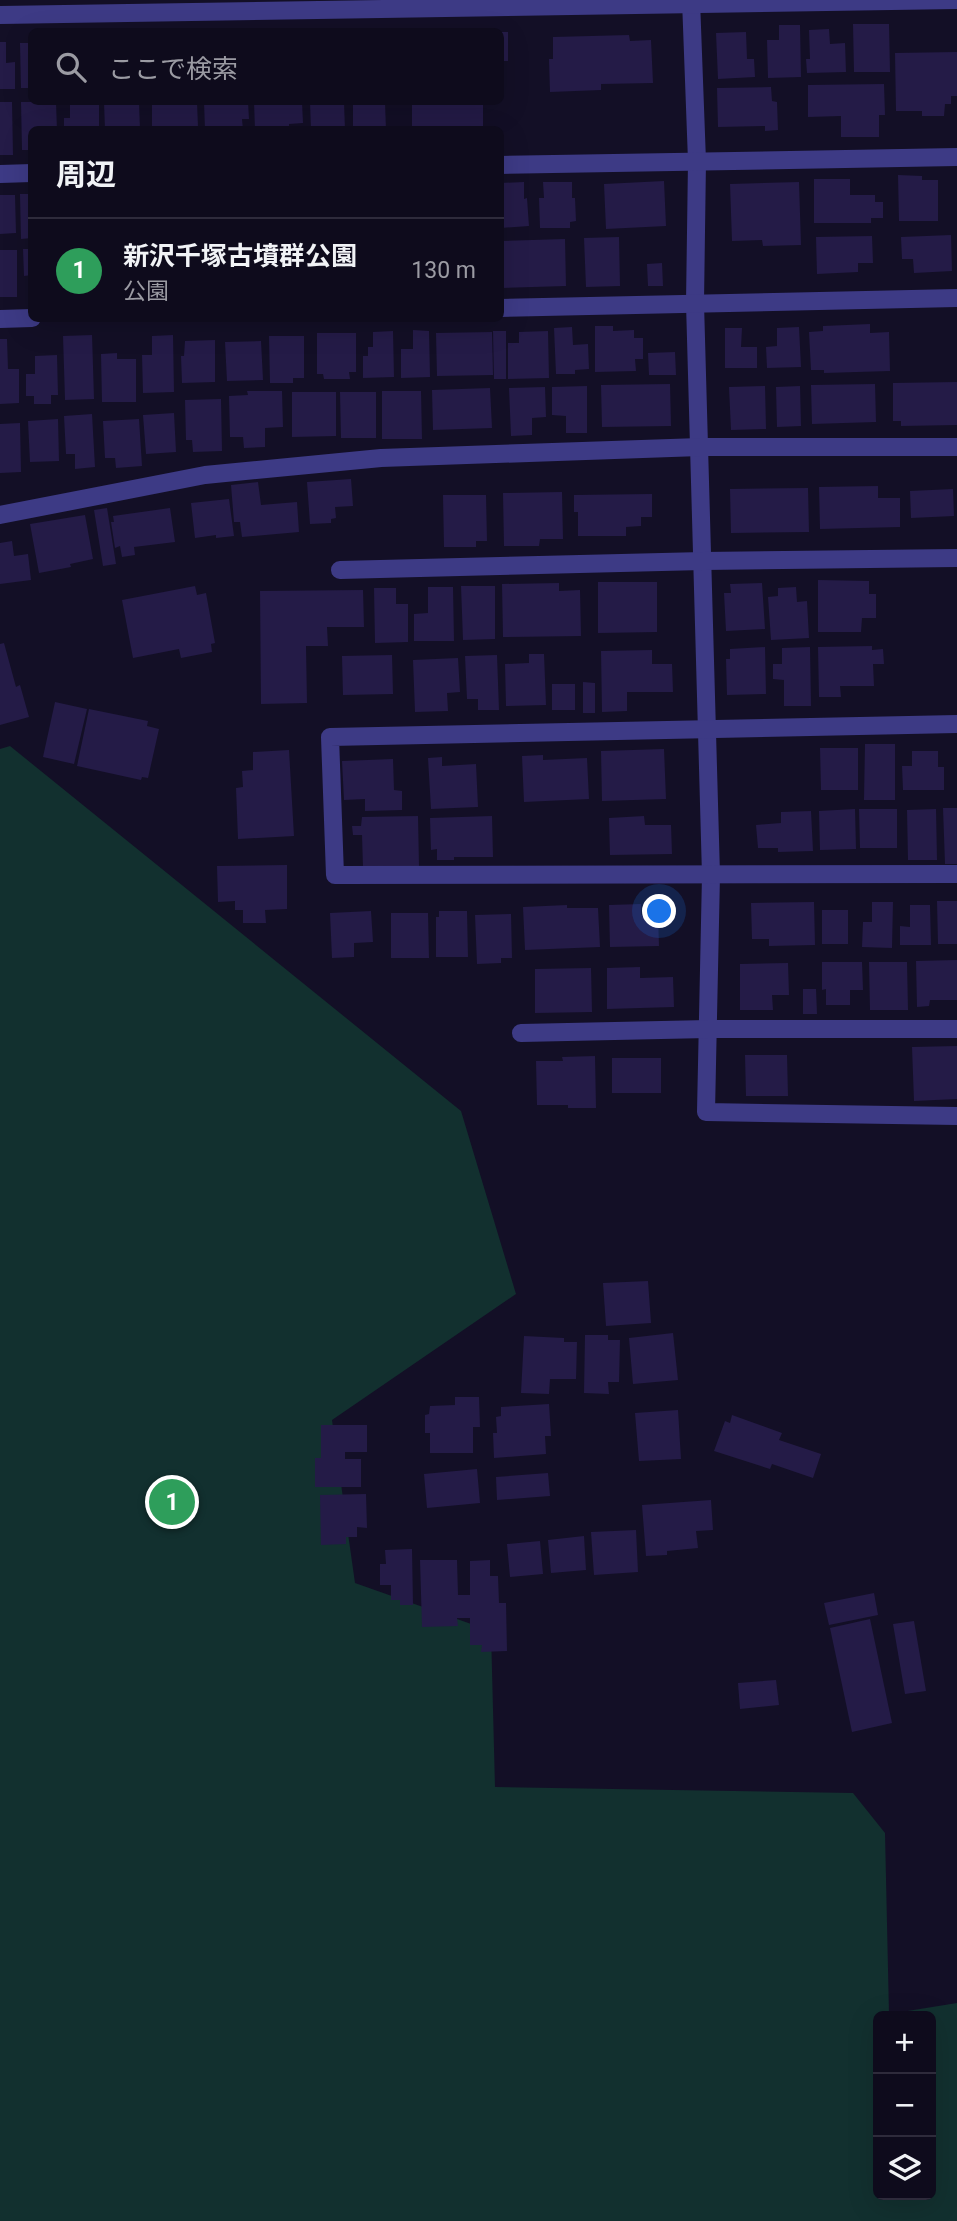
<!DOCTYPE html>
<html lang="ja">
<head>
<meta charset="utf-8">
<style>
	body { margin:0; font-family:Roboto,"Noto Sans JP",sans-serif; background:#1c1929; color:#f1f3f6 }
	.controls { position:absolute; right:21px; bottom:21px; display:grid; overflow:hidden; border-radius:10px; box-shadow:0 7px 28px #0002 }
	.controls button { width:63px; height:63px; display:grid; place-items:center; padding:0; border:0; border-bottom:2px solid #2e2b3b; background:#0e0b1c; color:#f1f3f6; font:35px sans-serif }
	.you { position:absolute; left:660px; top:912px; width:24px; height:24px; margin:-18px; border:5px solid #fff; border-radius:50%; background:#1a73e8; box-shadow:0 0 0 10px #1a73e833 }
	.badge { display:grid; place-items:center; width:46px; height:46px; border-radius:50%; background:#2563eb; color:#fff; font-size:23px; font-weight:700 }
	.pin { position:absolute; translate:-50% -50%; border:4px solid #fff; box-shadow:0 2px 7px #0006 }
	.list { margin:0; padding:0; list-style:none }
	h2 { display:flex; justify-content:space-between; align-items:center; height:91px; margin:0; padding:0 28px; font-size:30px }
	h2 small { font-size:23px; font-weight:400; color:#9b9ba3 }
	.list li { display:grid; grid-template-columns:46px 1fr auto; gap:21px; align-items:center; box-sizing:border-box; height:105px; padding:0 28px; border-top:2px solid #2e2b3b }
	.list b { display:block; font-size:26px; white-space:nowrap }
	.list p { margin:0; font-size:23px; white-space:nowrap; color:#9b9ba3 }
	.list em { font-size:23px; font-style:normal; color:#9b9ba3 }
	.icon { flex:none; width:38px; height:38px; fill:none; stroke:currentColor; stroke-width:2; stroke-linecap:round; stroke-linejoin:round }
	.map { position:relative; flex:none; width:957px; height:2221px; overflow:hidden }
	.search { position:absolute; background:#0e0b1c; box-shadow:0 7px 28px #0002; left:28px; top:28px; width:476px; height:77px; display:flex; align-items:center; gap:18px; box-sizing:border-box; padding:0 24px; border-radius:10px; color:#9b9ba3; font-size:26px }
	.panel { position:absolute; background:#0e0b1c; box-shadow:0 7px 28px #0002; left:28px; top:126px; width:476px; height:196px; border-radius:10px }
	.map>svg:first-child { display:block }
	.green { fill:#12302f; fill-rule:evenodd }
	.building { fill:#241b47 }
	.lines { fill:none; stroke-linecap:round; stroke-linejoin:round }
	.street { stroke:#3d3a85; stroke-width:18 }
</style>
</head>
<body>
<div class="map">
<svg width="957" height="2221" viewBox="0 0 957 2221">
	<rect width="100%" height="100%" fill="#130f26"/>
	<path class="green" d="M10 746 461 1111 516 1294 332 1420 355 1583 491 1631 495 1787 853 1793 885 1833 889 2014 957 2003V2221H0V749ZM878 2016H931V2195H878Z"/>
	<g class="building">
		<path d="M853 24H889L890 72H854Z"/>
		<path d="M779 25H800L801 77 768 78 767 40H779Z"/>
		<path d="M829 29 830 44 845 43 846 72 807 73 806 59H810L809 30Z"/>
		<rect x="500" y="32" width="8" height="29"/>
		<path d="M746 32 747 59H754L755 77 718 79 716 33Z"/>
		<path d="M629 35 630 41 651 40 653 83 601 84V90L550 92 549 59H553V37Z"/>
		<path d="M0 42H6V63L15 62V89H0Z"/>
		<path d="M20 43H32V88H21Z"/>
		<path d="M957 52V96H951V104H945L944 116H922V111H896L895 53Z"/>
		<path d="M884 84 885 115H879V137H841V116L808 117V85Z"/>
		<path d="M771 87 772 101 777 102 778 130 765 131V126L718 127 717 88Z"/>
		<path d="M0 102H12L13 155H0Z"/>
		<path d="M21 102H56L57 130H32V150H22Z"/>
		<path d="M70 102H99V130H64V118H70Z"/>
		<path d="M104 102H139L140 130H105Z"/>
		<path d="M152 102H197L198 127 190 126V130H152Z"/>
		<path d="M204 102H248L249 119H242L243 130H205Z"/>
		<path d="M254 102H302L303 123 289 124V130H255Z"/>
		<path d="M310 102H344L345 130H311Z"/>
		<path d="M353 102H385L386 130H353Z"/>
		<rect x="412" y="102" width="71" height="28"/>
		<path d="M898 175 922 176V180H938V221H899Z"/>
		<path d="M814 179H850V195H875V202H883V218H871V223H814Z"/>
		<path d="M664 181 666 226 606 229 604 184Z"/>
		<path d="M524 182V199L527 198 529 226 500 228V183Z"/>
		<path d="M543 182H572V198H575L576 221 570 222V228H540L539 198H544Z"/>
		<path d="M799 182 801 245 763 246 762 240 732 241 730 184Z"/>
		<path d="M20 194H32V238L21 239Z"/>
		<path d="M0 195H15L16 233 0 234Z"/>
		<path d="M951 235 952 271 914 273 913 259H902L901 237Z"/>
		<path d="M872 236 873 263H858V272L817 274 816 237Z"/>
		<path d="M619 237 620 286 586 287 584 238Z"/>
		<path d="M565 239 566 286 500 288V241Z"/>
		<path d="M23 249H32V275L24 276Z"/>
		<rect x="0" y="250" width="17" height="47"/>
		<path d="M662 263 663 286H648L647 264Z"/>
		<path d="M870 324V333L889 332 890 371 824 373V370H811L809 332 823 331V326Z"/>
		<path d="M595 326H613V331L634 330V338H643V359H635L636 371 595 372Z"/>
		<path d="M572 327 573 345 588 344 589 369 575 370V374H556L554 328Z"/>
		<path d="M799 327 801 367 767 368 766 347 777 346V328Z"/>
		<path d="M725 328H742L741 347H757V368H725Z"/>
		<path d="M413 330 429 331 430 377 401 378V349H413Z"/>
		<path d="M393 331 394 377 363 378V356H368V347H373V332Z"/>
		<path d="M493 331H506V379H494Z"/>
		<path d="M548 331 549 378 508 379V343H519V332Z"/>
		<path d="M492 332 493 375 437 376 436 333Z"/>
		<path d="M317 333H356V372H349L350 379H324L323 374H317Z"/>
		<path d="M92 335 94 399 65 400 63 336Z"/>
		<path d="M173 335 174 392 143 393 142 355H152V336Z"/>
		<path d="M269 336H304V378H293V383H270Z"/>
		<path d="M0 339H7L8 369H19V403L0 404Z"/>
		<path d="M215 340V382L182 383 181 356H184L185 341Z"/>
		<path d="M261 341 263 380 227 381 225 342Z"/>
		<path d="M675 352 676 375H649L648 353Z"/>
		<path d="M117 353V359H136V402H102L101 354Z"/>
		<path d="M57 355 58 395H51V404H34V396H26V374H35V356Z"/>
		<path d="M957 382V425L901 426V421H893V383Z"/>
		<path d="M670 384 671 426 602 427 601 385Z"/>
		<path d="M875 384 876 422 812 424 811 385Z"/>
		<path d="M587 386V433H566V416L552 415V387Z"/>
		<path d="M765 386 766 429 731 430 729 387Z"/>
		<path d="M800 386 801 426 777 427 776 387Z"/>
		<path d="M545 387 546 417 532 418V435L511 436 509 388Z"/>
		<path d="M490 388 492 428 433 430 432 390Z"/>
		<path d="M247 391H282L283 427 265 428V447L244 448 243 437H230L229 396 248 395Z"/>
		<path d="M382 391H421L422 439H382Z"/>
		<path d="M292 392H336V436L292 437Z"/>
		<path d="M340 392H376V438H341Z"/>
		<path d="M221 399 222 451 193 452 192 440H186L185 400Z"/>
		<path d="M174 413 176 452 146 454 143 415Z"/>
		<path d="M92 414 95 467 75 469V454H66L64 416Z"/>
		<path d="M58 419 59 461 30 462 28 421Z"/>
		<path d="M139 419 142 466 116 468 115 458H105L103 421Z"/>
		<path d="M20 423 21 472 0 473V424Z"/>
		<path d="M351 479 353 506 335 507 336 518 331 519V523L310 524 307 482Z"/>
		<path d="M258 482 261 505 297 502 299 532 242 537 240 522H234L231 485Z"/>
		<path d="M878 486V498H900V527L820 529 819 487Z"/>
		<path d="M808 488 809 532 731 533 730 489Z"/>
		<path d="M953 489 954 516 911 518 910 491Z"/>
		<path d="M562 492 563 539H540L539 546H504L503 493Z"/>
		<path d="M652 494V517H641V526L626 527V536H578V512H574V495Z"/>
		<path d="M443 495H486L487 541H476V547H444Z"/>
		<path d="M229 499 234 536 216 538V535L195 538 191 503Z"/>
		<path d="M107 508 116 564 103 566 94 510Z"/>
		<path d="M170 508 175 542 134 547 135 555 122 557 120 546 115 548 111 522H114L113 516Z"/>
		<path d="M85 515 93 559 70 564 71 567 39 573 30 524Z"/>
		<path d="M12 541 14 556 28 554 31 580 0 584V543Z"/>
		<path d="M818 580 869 581V594H876V618H862L861 632H818Z"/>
		<path d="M598 582H657V632L598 633Z"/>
		<path d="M559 583V591L580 590 581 636 503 637 502 584Z"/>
		<path d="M762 583 765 629 726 631 724 593H731L730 584Z"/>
		<path d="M195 586 197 595 206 593 215 643 211 644 212 652 181 658 179 649 133 658 122 600Z"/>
		<path d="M461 586H495V639L463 640Z"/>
		<path d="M428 587H453L454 641H414V614L428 613Z"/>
		<path d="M796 587 797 602 807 601 809 638 771 640 768 597 778 596V588Z"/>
		<path d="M374 588H396V604H408V642L375 643Z"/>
		<path d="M363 590 364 627H327L328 646H306L307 703 261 704 260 591Z"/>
		<path d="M4 643 16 687 20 685 29 717 0 725V644Z"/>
		<path d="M872 646V650L883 649 884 664H873L874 686H840L841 697H819L818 647Z"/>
		<path d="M765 647 766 694 727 695 726 659H730V649Z"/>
		<path d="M810 647 811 706H784V680L773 679V664H782V648Z"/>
		<path d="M652 650V664H672L673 692H627V711L602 712 601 651Z"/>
		<path d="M529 654H544L546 705 506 706 505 664 529 663Z"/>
		<path d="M392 655 393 694 343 695 342 656Z"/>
		<path d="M497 655 499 710H478V699H467L465 656Z"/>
		<path d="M458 658 460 692 447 693 448 711 415 712 413 660Z"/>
		<path d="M583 682 595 683V713H583Z"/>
		<rect x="552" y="684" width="23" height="26"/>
		<path d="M55 702 87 709 74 764 43 757Z"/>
		<path d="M89 709 148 721 147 726 159 729 148 778 142 777 141 780 77 766Z"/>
		<path d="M865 744H895V800H864Z"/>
		<path d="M820 748H858V790H821Z"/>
		<path d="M664 749 666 799 602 801 601 751Z"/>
		<path d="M289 750 294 836 238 839 236 788 243 787 242 771 253 770V752Z"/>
		<path d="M912 751H938V767H944V790H903L902 766H912Z"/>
		<path d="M543 755V760L587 758 589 799 524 802 522 756Z"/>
		<path d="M442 757V766L476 764 478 807 431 809 428 758Z"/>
		<path d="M393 759 394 790 402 791V810L365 811V799L344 800 342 761Z"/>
		<path d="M943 808H957V864H945Z"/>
		<path d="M855 809 856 849 820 850 819 811Z"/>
		<path d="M859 809H897V848H860Z"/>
		<path d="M936 809 937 860H908L907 810Z"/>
		<path d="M811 811 813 851 778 852V848H758L756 825 781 823V812Z"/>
		<path d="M418 816 419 866 363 868 362 835H353L352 826H361L362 817Z"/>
		<path d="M492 816 493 857H454V860H437V849L431 850 430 818Z"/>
		<path d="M644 816 645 825H671L672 854 610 855 609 818Z"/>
		<path d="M287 865V909L265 910 266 923H243V910H235V901L218 902 217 866Z"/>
		<path d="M937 901H957V944H938Z"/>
		<path d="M814 902 815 945 769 946V939H752L751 903Z"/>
		<path d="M872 902H893L892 948 862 947 863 922H872Z"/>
		<path d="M641 904V915H658L659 946 610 947 609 905Z"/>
		<path d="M567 905V908H598L600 947 525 950 523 907Z"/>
		<path d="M910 905H930L931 945H900V926L910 927Z"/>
		<rect x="822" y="910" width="26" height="34"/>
		<path d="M371 911 373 942 354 943V957L332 958 330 913Z"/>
		<path d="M439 911H467L468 957H436V917H439Z"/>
		<path d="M391 913H428L429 958H391Z"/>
		<path d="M511 914 512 958H501V963L477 964 475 915Z"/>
		<path d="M957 960V1000H930L929 1006 917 1007 916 961Z"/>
		<path d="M822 962H862L863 990H850V1005H826V989L822 990Z"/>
		<path d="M869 962H907L908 1010H870Z"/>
		<path d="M788 963 789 995H772L773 1010H740V964Z"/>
		<path d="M640 967V978L673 977 674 1007 607 1009V968Z"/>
		<path d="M591 968 592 1012 535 1013V969Z"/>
		<path d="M803 989H816L817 1014H803Z"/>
		<path d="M957 1046V1099L914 1101 912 1047Z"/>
		<path d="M745 1055H787L788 1096H746Z"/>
		<path d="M595 1056 596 1108H568V1105H537L536 1061H563L562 1057Z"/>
		<rect x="612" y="1058" width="49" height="35"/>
		<path d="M648 1281 651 1323 606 1326 603 1283Z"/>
		<path d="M673 1333 678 1380 633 1384 629 1338Z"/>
		<path d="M585 1335H608V1340H620L619 1382H608L609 1394 584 1393Z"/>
		<path d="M524 1336 564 1338V1342H577L576 1379H550L549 1394 521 1393Z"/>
		<path d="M455 1397H479L480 1427H473V1453H430V1433H425V1415L429 1414 430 1406 455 1405Z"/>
		<path d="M549 1404 551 1436H545L546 1454 494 1458 493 1433H497L496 1417 501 1416V1407Z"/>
		<path d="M678 1410 681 1459 639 1461 635 1413Z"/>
		<path d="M732 1415 782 1433 779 1440 821 1454 813 1478 772 1464 770 1469 714 1451 725 1421 730 1423Z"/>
		<path d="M321 1425H367V1452H345V1459H361V1487H315V1458H321Z"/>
		<path d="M477 1469 480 1503 427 1508 424 1474Z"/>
		<path d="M548 1473 550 1496 497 1500 496 1477Z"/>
		<path d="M366 1494 367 1528 357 1527V1537H346V1544L321 1545 320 1495Z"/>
		<path d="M711 1500 713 1530 696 1531 698 1548 667 1551V1555L646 1556 642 1505Z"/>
		<path d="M636 1530 638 1572 594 1575 591 1532Z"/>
		<path d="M584 1536 586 1570 551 1573 548 1540Z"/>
		<path d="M540 1541 543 1574 510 1577 507 1544Z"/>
		<path d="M412 1549 413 1605H400V1600H391V1585H380V1564H386L385 1550Z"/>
		<path d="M420 1560H457L458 1595H470V1561L490 1560V1576H498L499 1603H506L507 1651 481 1652 482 1645H470V1618H457L458 1626 422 1627Z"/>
		<path d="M874 1593 878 1615 829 1625 824 1603Z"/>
		<path d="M870 1619 892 1723 852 1732 830 1628Z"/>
		<path d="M914 1621 926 1691 905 1694 893 1624Z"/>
		<path d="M776 1680 779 1705 740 1709 738 1683Z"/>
	</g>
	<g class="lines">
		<g class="street">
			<path d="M691 0 697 161 695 303 711 875 706 1112 957 1116"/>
			<path d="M0 15 957 0"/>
			<path d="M500 165 957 157"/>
			<path d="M0 174 32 173"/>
			<path d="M500 308 957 298"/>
			<path d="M0 319 32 318"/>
			<path d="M0 515 205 475 381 458 700 447H957"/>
			<path d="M340 570 703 561 957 558"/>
			<path d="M957 724 330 737 335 875 957 874"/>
			<path d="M521 1033 708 1029H957"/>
		</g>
	</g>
</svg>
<div class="controls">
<button>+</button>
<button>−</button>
<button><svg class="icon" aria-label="layers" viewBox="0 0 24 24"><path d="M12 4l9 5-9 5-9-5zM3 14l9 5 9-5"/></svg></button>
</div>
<div class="you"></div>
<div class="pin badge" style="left:172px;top:1502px;background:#2e9e5b">1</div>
<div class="search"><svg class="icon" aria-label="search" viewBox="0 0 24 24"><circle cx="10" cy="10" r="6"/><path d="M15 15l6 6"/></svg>ここで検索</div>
<section class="panel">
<h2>周辺<small></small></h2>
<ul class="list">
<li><span class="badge" style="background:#2e9e5b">1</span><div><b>新沢千塚古墳群公園</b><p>公園</p></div><em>130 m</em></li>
</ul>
</section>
</div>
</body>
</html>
